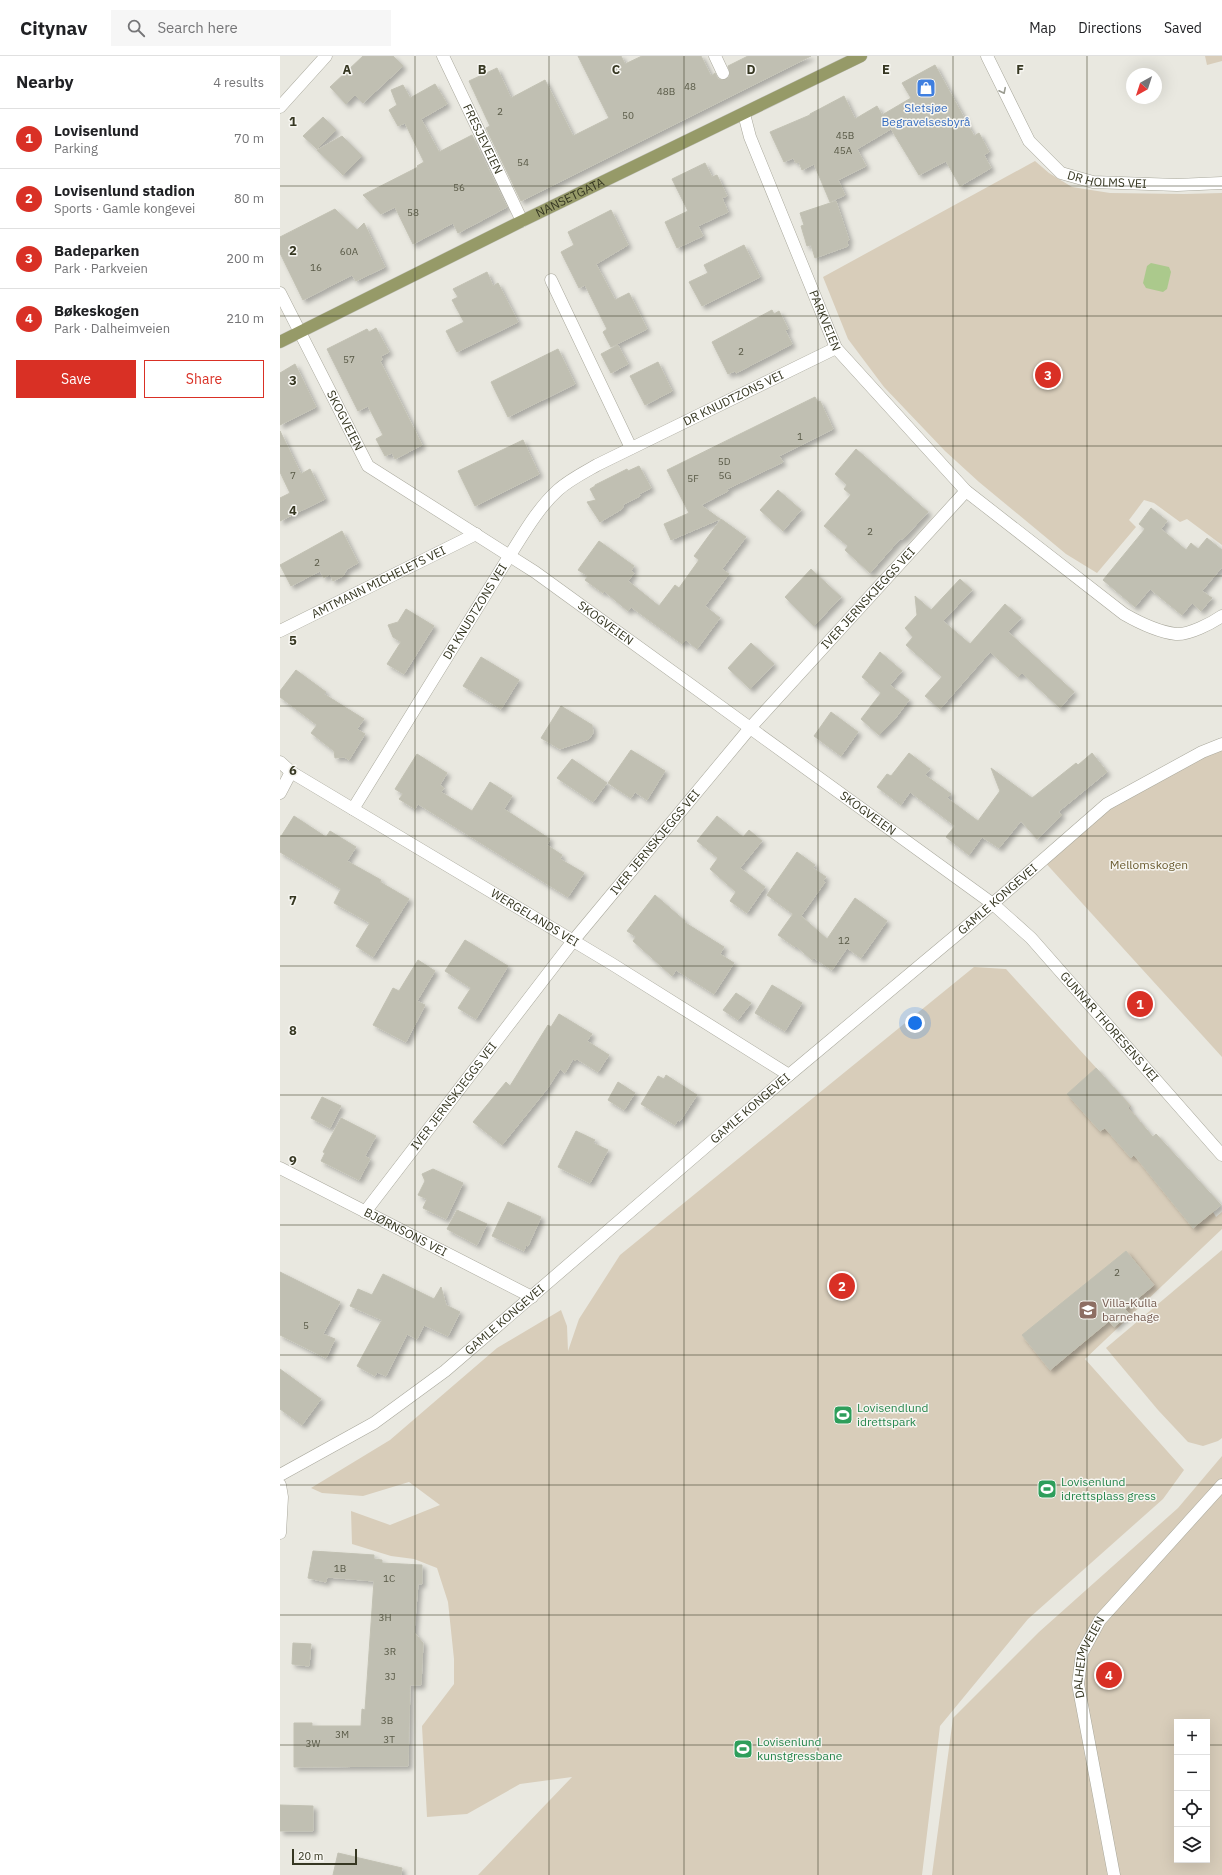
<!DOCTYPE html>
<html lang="en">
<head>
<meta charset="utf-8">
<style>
	body { margin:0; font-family:"IBM Plex Sans",sans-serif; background:#f6f6f6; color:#202124 }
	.controls { position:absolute; right:12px; bottom:12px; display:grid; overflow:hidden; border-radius:0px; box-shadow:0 4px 16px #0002 }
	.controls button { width:36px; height:36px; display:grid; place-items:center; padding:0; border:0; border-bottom:1px solid #e0e0e0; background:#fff; color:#202124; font:20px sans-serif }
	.compass { position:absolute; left:846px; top:12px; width:36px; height:36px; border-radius:50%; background:#fff; box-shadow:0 4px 16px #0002; rotate:219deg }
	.scale { position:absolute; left:12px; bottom:10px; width:65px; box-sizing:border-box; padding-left:4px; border:2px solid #363722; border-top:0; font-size:11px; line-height:14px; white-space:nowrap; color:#363722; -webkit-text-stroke:3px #f6f5f0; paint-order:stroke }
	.you { position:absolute; left:635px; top:967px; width:14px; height:14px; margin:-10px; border:3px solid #fff; border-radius:50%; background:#1a73e8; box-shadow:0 0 0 6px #1a73e833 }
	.badge { display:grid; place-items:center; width:26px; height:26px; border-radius:50%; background:#d93025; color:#fff; font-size:13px; font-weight:700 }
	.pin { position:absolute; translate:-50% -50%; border:2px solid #fff; box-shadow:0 1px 4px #0006 }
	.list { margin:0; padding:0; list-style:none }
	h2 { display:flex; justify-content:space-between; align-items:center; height:52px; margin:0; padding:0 16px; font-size:17px }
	h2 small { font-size:13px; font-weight:400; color:#757577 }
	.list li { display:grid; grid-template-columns:26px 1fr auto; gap:12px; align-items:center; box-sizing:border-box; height:60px; padding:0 16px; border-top:1px solid #e0e0e0 }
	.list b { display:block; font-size:15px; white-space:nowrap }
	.list p { margin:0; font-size:13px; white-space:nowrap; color:#757577 }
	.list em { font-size:13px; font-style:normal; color:#757577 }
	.actions { display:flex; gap:8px; padding:12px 16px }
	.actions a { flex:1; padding:9px 0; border:1px solid #d93025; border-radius:0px; text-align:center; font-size:14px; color:#d93025 }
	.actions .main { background:#d93025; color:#fff }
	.icon { flex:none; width:22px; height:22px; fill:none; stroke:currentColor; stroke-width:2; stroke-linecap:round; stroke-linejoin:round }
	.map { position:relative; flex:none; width:942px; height:1819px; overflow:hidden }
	header { display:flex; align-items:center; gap:24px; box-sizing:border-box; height:56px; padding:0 20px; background:#fff; border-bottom:1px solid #e0e0e0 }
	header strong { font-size:19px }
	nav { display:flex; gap:22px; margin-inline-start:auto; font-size:14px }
	.search { width:280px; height:36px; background:#f6f6f6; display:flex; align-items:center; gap:10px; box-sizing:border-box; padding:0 14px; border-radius:0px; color:#757577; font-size:15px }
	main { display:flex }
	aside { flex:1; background:#fff }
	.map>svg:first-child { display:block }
	.green { fill:#d8cdba; fill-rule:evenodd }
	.water { fill:#abc98c }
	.building { fill:#c0bfb2; stroke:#c2c1b3; filter:url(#shadow) }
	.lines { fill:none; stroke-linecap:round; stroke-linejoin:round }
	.minor-casing { stroke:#a9a89c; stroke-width:13 }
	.major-casing { stroke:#c3c3bd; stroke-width:13 }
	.minor { stroke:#fff; stroke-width:12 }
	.major { stroke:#969a68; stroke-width:12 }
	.oneway { stroke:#9a9b90 }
	.grid { fill:none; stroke:#363722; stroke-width:1; stroke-opacity:0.55 }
	.labels { text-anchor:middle; stroke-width:3; stroke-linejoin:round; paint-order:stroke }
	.number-label { font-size:10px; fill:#585946 }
	.shop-label { font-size:12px; fill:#366cbe; stroke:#f6f5f0 }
	.street-label { font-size:12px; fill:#363722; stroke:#f6f5f0 }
	.park-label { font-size:12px; fill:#6a5b30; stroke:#f6f5f0 }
	.education-label { font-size:12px; fill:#785e54; stroke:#f6f5f0; text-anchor:start }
	.leisure-label { font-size:12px; fill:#27864d; stroke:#f6f5f0; text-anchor:start }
	.grid-label { font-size:13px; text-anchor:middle; font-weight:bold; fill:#363722; stroke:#f6f5f0; stroke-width:3; stroke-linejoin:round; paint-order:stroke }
</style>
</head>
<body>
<header>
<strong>Citynav</strong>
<div class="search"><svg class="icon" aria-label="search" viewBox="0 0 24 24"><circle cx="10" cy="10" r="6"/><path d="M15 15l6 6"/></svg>Search here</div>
<nav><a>Map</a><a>Directions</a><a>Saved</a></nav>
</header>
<main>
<aside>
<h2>Nearby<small>4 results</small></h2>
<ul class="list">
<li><span class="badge">1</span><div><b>Lovisenlund</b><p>Parking</p></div><em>70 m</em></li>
<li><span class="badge">2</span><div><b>Lovisenlund stadion</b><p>Sports · Gamle kongevei</p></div><em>80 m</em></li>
<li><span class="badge">3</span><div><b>Badeparken</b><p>Park · Parkveien</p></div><em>200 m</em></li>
<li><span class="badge">4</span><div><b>Bøkeskogen</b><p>Park · Dalheimveien</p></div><em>210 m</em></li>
</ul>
<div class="actions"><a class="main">Save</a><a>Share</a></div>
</aside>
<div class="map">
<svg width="942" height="1819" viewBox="0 0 942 1819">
	<defs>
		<filter id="shadow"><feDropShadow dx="3.5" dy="3.5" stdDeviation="2" flood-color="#0004"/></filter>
	</defs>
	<rect width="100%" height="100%" fill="#e9e8e0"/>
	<g class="green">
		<path d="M925 0H942V5L927 9Z"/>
		<path d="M755 105 769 117 792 131 830 137 904 138 942 137V489L907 463 900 466 874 447 864 444 849 464 856 471 817 517 786 498 699 426 665 395 604 331 568 283 543 221Z"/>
		<path d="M942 688V1001L762 803 827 748Z"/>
		<path d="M694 911 726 913 851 1050 849 1052 873 1081 876 1078 941 1149 933 1156 936 1161 942 1156V1173L805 1303 904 1414 883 1443 748 1563 660 1670 642 1819H198L292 1721 240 1728 187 1758 147 1761 142 1670 174 1628V1603L168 1546 157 1512 134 1503 111 1500 72 1488 71 1455 110 1469 160 1449 129 1426 83 1440 42 1437 31 1432 110 1384 217 1292 281 1254 287 1270 288 1295 299 1263 340 1199Z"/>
		<path d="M942 1194V1382L938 1385 923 1390 908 1386 878 1354 826 1292Z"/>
		<path d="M942 1400V1819H652L673 1662 759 1576 898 1452ZM897 1666H927V1804H897Z"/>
	</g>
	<path class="water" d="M871 207 889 211 891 216 887 233 883 236 866 232 863 227 867 210Z"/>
	<g class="building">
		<path d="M83 0H113L123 10 83 47 75 39 66 48 50 31Z"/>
		<path d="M298 0H341L345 8 362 0H421L431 20 435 17 438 23 443 24 449 21 450 17 448 10 468 0H531L241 145 206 72 210 70 189 25 217 12 231 42 265 24 293 80 329 62Z"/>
		<path d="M655 9 694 80 699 77 709 96 704 99 711 112 680 130 666 105 639 119 611 73 577 93 586 110 558 124 565 139 550 146 534 108 522 114 519 106 516 107 513 102 504 106 490 76 530 59V58L564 40 575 63 597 50 602 59 631 42 622 27Z"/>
		<path d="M155 28 167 48 141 63 159 96 192 79 227 151 178 177 173 167 133 188 115 151 101 158 83 139 138 111 137 110 144 106 125 67 118 70 109 54 117 49 111 34 123 29 130 42Z"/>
		<path d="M43 61 56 74 37 93 23 80Z"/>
		<path d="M62 80 82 100 63 119 37 94Z"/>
		<path d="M425 107 432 121 437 119 447 140 442 142 448 156 418 170 423 180 397 192 385 166 408 155 392 123Z"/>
		<path d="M556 145 569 184 567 185 568 190 535 202 531 189 527 190 521 170 524 169 520 157Z"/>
		<path d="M55 153 77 174 84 167 105 211 76 225 72 219 23 244 0 197V181Z"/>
		<path d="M331 154 348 189 316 208 335 244 349 237 367 273 331 291 323 276 327 273 305 229 299 232 281 196 294 189 288 176Z"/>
		<path d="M464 189 480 221 422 250 409 226 428 217 424 209Z"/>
		<path d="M207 216 213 230 218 227 238 266 177 296 166 275 184 266 172 244 178 241 173 233Z"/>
		<path d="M492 254 494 258 499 255 508 273 505 274 512 288 456 317 455 315 448 318 432 286Z"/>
		<path d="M96 272 109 296 101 300 102 304 100 305 142 389 115 403 112 397 105 400 96 383 103 379 88 350 78 355 47 293 87 273 89 276Z"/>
		<path d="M338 289 348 308 331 317 321 298Z"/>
		<path d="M278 293 295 328 228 361 211 326Z"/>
		<path d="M378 306 392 335 365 349 350 320Z"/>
		<path d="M15 308 36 351 0 369V317Z"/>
		<path d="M535 341 538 346 540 345 553 373 499 400 503 406 447 433 448 435 421 449 440 463 391 484 384 468 409 457 387 414Z"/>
		<path d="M0 375 21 418 30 413 45 443 0 465V442L10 437 0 416Z"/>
		<path d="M243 384 259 418 195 450 178 415Z"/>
		<path d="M576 393 648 456 624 482 619 484 590 517 565 494 568 490 544 470 571 439 564 433 567 429 555 418Z"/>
		<path d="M359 410 371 432 359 438 360 440 344 448 342 453 320 466 307 446 316 444 310 433 315 430V429L347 413 348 415Z"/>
		<path d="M498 434 521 454 503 475 480 454Z"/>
		<path d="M871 452 887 465 881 473 906 494 911 487 918 493 927 482 942 494V511L922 535 932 542 921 555 912 547 902 559 870 533 855 551 823 524 865 473 859 468Z"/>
		<path d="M441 463 466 481 442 513 449 518 425 550 440 562 417 593 406 584 402 588 351 551 348 555 324 535 323 537 305 524 308 520 298 514 319 485 354 510 351 515 354 517 348 525 379 550 395 529 399 532 419 504 414 500Z"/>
		<path d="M62 475 78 507 67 513 63 520 53 525 50 518 44 522 40 515 11 530 0 509Z"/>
		<path d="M531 513 561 541 534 570 505 541Z"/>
		<path d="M680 523 692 534 663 565 690 588 725 548 741 562 728 576 794 636 780 652 742 617 738 621 710 596 660 653 645 640 662 621 626 589 633 581 625 572 637 559 635 540 651 554Z"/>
		<path d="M126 553 154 570 124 618 107 608 121 586 113 581 108 569 118 566Z"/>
		<path d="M471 587 494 608 470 633 448 612Z"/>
		<path d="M600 596 622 615 610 629 629 644 614 664 599 679 581 663 601 637 582 621Z"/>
		<path d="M201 601 239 624 221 653 183 630Z"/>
		<path d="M16 614 46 636 44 638 84 663 77 673 85 678 69 704 64 701 55 702 54 695 31 677 37 669 0 641V635Z"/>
		<path d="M281 650 312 669 313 677 309 683 280 693 261 682Z"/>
		<path d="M551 656 578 676 561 700 534 680Z"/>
		<path d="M351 694 385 715 367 744 355 736 351 742 328 727Z"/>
		<path d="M629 697 650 713 645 719 671 738 667 742 698 765 720 735 711 712 752 742 796 707 798 709 812 697 827 716 778 756 782 759 757 783 741 765 719 792 702 781 689 799 666 781 675 770 630 736 621 749 597 731 607 718 611 720Z"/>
		<path d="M137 698 167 717 160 729 164 732 161 736 192 755 210 726 232 740 224 753 270 783 267 789 282 799 280 803 304 817 288 841 138 748 135 753 119 743 123 738 115 733Z"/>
		<path d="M292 703 327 727 313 746 277 722Z"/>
		<path d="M14 760 46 781 50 775 76 791 67 805 101 824 100 826 129 843 93 901 76 890 90 867 54 847 61 833 0 796V782Z"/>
		<path d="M437 760 463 781 469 774 482 785 460 812 485 831 467 857 450 845 456 836 430 813 438 802 417 785Z"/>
		<path d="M517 796 535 809 533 812 546 821 543 825 545 826 521 860 547 883 575 842 607 865 581 902 567 892 552 914 534 902 532 904 516 890 515 891 498 879 513 858 487 839Z"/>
		<path d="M375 839 405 865 404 866 444 891 440 898 454 907 434 938 396 914 392 920 353 885 356 881 347 875Z"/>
		<path d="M185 884 228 910 196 963 178 952 191 932 165 915Z"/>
		<path d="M138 904 155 915 137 945 145 949 126 986 93 969 113 932 119 935Z"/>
		<path d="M492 929 522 947 505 975 475 957Z"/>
		<path d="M456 937 471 947 458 964 443 954Z"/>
		<path d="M279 958 312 978 307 985 329 999 318 1016 297 1003 295 1005 293 1003 285 1017 280 1013 267 1033 222 1089 193 1066 226 1026 230 1030 268 969 271 971Z"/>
		<path d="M816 1012 850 1050 848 1052 873 1081 876 1078 941 1149 913 1172 854 1099 851 1102 825 1072 820 1075 787 1038Z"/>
		<path d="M386 1019 417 1039 400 1065 398 1064 395 1069 361 1048 378 1020 384 1023Z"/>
		<path d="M338 1026 355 1037 344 1054 328 1044Z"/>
		<path d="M42 1041 61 1050 50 1072 31 1062Z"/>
		<path d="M61 1062 96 1080 85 1100 90 1103 79 1124 41 1105 45 1097 43 1096Z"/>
		<path d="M296 1075 315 1084 313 1087 328 1094 310 1127 278 1111Z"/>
		<path d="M153 1113 183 1127 166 1163 143 1152 147 1143 138 1139 145 1125 142 1118Z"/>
		<path d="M228 1146 261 1161 248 1190 246 1189 244 1195 212 1180Z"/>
		<path d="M177 1154 207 1168 197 1189 167 1173Z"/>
		<path d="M846 1195 874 1229 845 1253 849 1258 834 1271 829 1265 770 1314 742 1279Z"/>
		<path d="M0 1216 60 1246 43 1278 55 1283 46 1302 0 1279Z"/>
		<path d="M103 1218 154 1243 161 1231 166 1249 180 1256 168 1280 144 1269 137 1283 127 1278 106 1320 97 1316 95 1320 77 1310 102 1264 70 1250 78 1233 92 1239Z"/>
		<path d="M0 1313 41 1343 22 1369 0 1353Z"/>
		<path d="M33 1495 94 1499V1503L102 1504V1507L142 1509V1528H138L134 1576 143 1587 141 1629H130L128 1710 14 1711V1667H32V1670H81L82 1653 85 1654 94 1525 47 1521 46 1526 28 1522Z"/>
		<path d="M13 1587 31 1588 29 1610 12 1608Z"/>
		<path d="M0 1749 33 1750V1775H0Z"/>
		<path d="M58 1797 122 1812 121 1819H53Z"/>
	</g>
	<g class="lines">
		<defs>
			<g id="minor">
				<path id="s1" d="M163 0 242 165"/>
				<path d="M435 0 443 17"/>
				<path id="s2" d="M707 0 749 85 781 117 813 126 897 129 942 127"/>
				<path d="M0 51 46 0"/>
				<path id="s3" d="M464 58 470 81 556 292 686 435 844 558C858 566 879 576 896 578 909 579 932 567 942 560"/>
				<path d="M271 224 351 392"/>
				<path id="s4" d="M0 237 88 410 255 516 713 848 751 882 942 1099"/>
				<path id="s5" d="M0 575 196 478"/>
				<path id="s6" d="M0 706 11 716 332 908 509 1019"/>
				<path d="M0 737 11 716"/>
				<path id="s7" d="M73 753 230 499C244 477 258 452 278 434 289 424 303 417 317 409L556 292"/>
				<path id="s8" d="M0 1112 252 1241"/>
				<path id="s9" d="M85 1156 293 885 470 672 686 435"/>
				<path id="s10" d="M0 1419 94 1367 165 1315 509 1019 686 871 827 748 922 696 942 688"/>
				<path d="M0 1429 2 1441 0 1477"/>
				<path id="s11" d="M834 1819 798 1628 802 1597 820 1564 942 1429"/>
			</g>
			<g id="major">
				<path id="s12" d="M0 286 242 165 581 0"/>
			</g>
		</defs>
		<use href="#minor" class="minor-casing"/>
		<use href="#major" class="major-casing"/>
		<use href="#minor" class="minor"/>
		<use href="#major" class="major"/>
	</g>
	<defs><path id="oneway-chevron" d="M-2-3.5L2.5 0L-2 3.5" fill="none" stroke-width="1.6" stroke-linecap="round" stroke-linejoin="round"/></defs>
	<use class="oneway" href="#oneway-chevron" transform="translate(723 35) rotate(64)"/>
	<path class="grid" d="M135 0V1819M269 0V1819M404 0V1819M538 0V1819M673 0V1819M807 0V1819M0 130H942M0 260H942M0 390H942M0 520H942M0 650H942M0 780H942M0 910H942M0 1039H942M0 1169H942M0 1299H942M0 1429H942M0 1559H942M0 1689H897M927 1689H942"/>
	<defs>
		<symbol id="shop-square" viewBox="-11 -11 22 22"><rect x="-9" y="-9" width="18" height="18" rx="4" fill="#3f7fe0" stroke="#f6f5f0"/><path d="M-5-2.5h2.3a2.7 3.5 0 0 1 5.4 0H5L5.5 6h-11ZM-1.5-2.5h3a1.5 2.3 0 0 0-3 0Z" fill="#fff"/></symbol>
		<symbol id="school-square" viewBox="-11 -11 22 22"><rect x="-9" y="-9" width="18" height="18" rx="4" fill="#8d6e63" stroke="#f6f5f0"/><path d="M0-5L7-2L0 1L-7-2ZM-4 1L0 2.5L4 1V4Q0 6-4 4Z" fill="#fff"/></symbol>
		<symbol id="stadium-square" viewBox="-11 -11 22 22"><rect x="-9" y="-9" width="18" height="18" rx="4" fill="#2e9e5b" stroke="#f6f5f0"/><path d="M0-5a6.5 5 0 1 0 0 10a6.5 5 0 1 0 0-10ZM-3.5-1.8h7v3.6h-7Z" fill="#fff"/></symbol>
	</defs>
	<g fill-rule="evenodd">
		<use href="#shop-square" x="635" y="21" width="22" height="22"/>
		<use href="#school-square" x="797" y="1243" width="22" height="22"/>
		<use href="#stadium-square" x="552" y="1348" width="22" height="22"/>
		<use href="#stadium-square" x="756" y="1422" width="22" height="22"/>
		<use href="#stadium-square" x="452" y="1682" width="22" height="22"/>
	</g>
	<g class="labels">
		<g class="number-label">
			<text x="410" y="34">48</text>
			<text x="386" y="39">48B</text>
			<text x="220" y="59">2</text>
			<text x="348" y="63">50</text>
			<text x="565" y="83">45B</text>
			<text x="563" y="98">45A</text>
			<text x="243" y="110">54</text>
			<text x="179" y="135">56</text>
			<text x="133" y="160">58</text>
			<text x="69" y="199">60A</text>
			<text x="36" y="215">16</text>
			<text x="461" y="299">2</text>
			<text x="69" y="307">57</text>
			<text x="520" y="384">1</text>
			<text x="444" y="409">5D</text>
			<text x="13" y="423">7</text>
			<text x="445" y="423">5G</text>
			<text x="413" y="426">5F</text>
			<text x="590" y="479">2</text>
			<text x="37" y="510">2</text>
			<text x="564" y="888">12</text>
			<text x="837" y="1220">2</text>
			<text x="26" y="1273">5</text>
			<text x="60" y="1516">1B</text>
			<text x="109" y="1526">1C</text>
			<text x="105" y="1565">3H</text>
			<text x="110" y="1599">3R</text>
			<text x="110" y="1624">3J</text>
			<text x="107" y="1668">3B</text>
			<text x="62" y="1682">3M</text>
			<text x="109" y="1687">3T</text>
			<text x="33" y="1691">3W</text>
		</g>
		<g class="shop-label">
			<text x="646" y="56">Sletsjøe<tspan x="646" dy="14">Begravelsesbyrå</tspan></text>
		</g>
		<g class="street-label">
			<text dy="4" stroke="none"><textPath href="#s1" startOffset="92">FRESJEVEIEN</textPath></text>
			<text dy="4" stroke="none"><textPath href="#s2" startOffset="187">DR HOLMS VEI</textPath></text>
			<text dy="4" stroke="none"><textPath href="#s12" startOffset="324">NANSETGATA</textPath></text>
			<text dy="4" stroke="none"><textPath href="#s3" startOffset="222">PARKVEIEN</textPath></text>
			<text dy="4" stroke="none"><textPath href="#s7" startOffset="578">DR KNUDTZONS VEI</textPath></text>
			<text dy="4" stroke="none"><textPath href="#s4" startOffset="143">SKOGVEIEN</textPath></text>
			<text dy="4" stroke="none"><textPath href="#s5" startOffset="110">AMTMANN MICHELETS VEI</textPath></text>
			<text dy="4" stroke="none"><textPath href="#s9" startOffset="794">IVER JERNSKJEGGS VEI</textPath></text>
			<text dy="4" stroke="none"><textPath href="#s7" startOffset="232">DR KNUDTZONS VEI</textPath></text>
			<text dy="4" stroke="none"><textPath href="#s4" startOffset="479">SKOGVEIEN</textPath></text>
			<text dy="4" stroke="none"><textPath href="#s4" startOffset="803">SKOGVEIEN</textPath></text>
			<text dy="4" stroke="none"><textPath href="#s9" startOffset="470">IVER JERNSKJEGGS VEI</textPath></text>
			<text dy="4" stroke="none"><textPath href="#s10" startOffset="922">GAMLE KONGEVEI</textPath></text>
			<text dy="4" stroke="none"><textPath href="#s6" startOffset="299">WERGELANDS VEI</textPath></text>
			<text dy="4" stroke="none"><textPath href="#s4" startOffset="1127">GUNNAR THORESENS VEI</textPath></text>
			<text dy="4" stroke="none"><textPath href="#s9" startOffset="146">IVER JERNSKJEGGS VEI</textPath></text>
			<text dy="4" stroke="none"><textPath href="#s10" startOffset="598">GAMLE KONGEVEI</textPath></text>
			<text dy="4" stroke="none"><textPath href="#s8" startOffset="141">BJØRNSONS VEI</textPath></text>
			<text dy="4" stroke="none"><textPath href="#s10" startOffset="274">GAMLE KONGEVEI</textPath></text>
			<text dy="4" stroke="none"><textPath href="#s11" startOffset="223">DALHEIMVEIEN</textPath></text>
		</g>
		<g class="park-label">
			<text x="869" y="813">Mellomskogen</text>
		</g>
		<g class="education-label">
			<text x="822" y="1251">Villa-Kulla<tspan x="822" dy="14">barnehage</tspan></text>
		</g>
		<g class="leisure-label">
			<text x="577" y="1356">Lovisendlund<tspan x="577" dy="14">idrettspark</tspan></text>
			<text x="781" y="1430">Lovisenlund<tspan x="781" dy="14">idrettsplass gress</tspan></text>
			<text x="477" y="1690">Lovisenlund<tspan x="477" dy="14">kunstgressbane</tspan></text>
		</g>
	</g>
	<g class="grid-label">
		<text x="67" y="18">A</text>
		<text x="202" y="18">B</text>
		<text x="336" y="18">C</text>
		<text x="471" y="18">D</text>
		<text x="606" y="18">E</text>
		<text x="740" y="18">F</text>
		<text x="13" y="70">1</text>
		<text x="13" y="199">2</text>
		<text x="13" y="329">3</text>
		<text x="13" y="459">4</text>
		<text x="13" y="589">5</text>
		<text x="13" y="719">6</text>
		<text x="13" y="849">7</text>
		<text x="13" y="979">8</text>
		<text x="13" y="1109">9</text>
	</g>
</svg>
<div class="controls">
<button>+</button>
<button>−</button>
<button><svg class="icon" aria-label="locate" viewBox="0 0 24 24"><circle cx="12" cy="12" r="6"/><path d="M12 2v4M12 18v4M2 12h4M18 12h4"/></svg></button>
<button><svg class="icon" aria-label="layers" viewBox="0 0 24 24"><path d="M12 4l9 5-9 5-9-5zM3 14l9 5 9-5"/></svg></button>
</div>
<svg class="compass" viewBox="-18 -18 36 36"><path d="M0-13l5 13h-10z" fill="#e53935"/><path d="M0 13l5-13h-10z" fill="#757577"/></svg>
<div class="scale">20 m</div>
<div class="you"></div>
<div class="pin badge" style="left:860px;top:948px">1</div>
<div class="pin badge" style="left:562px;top:1230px">2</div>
<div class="pin badge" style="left:768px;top:319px">3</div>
<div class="pin badge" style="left:829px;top:1619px">4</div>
</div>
</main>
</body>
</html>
